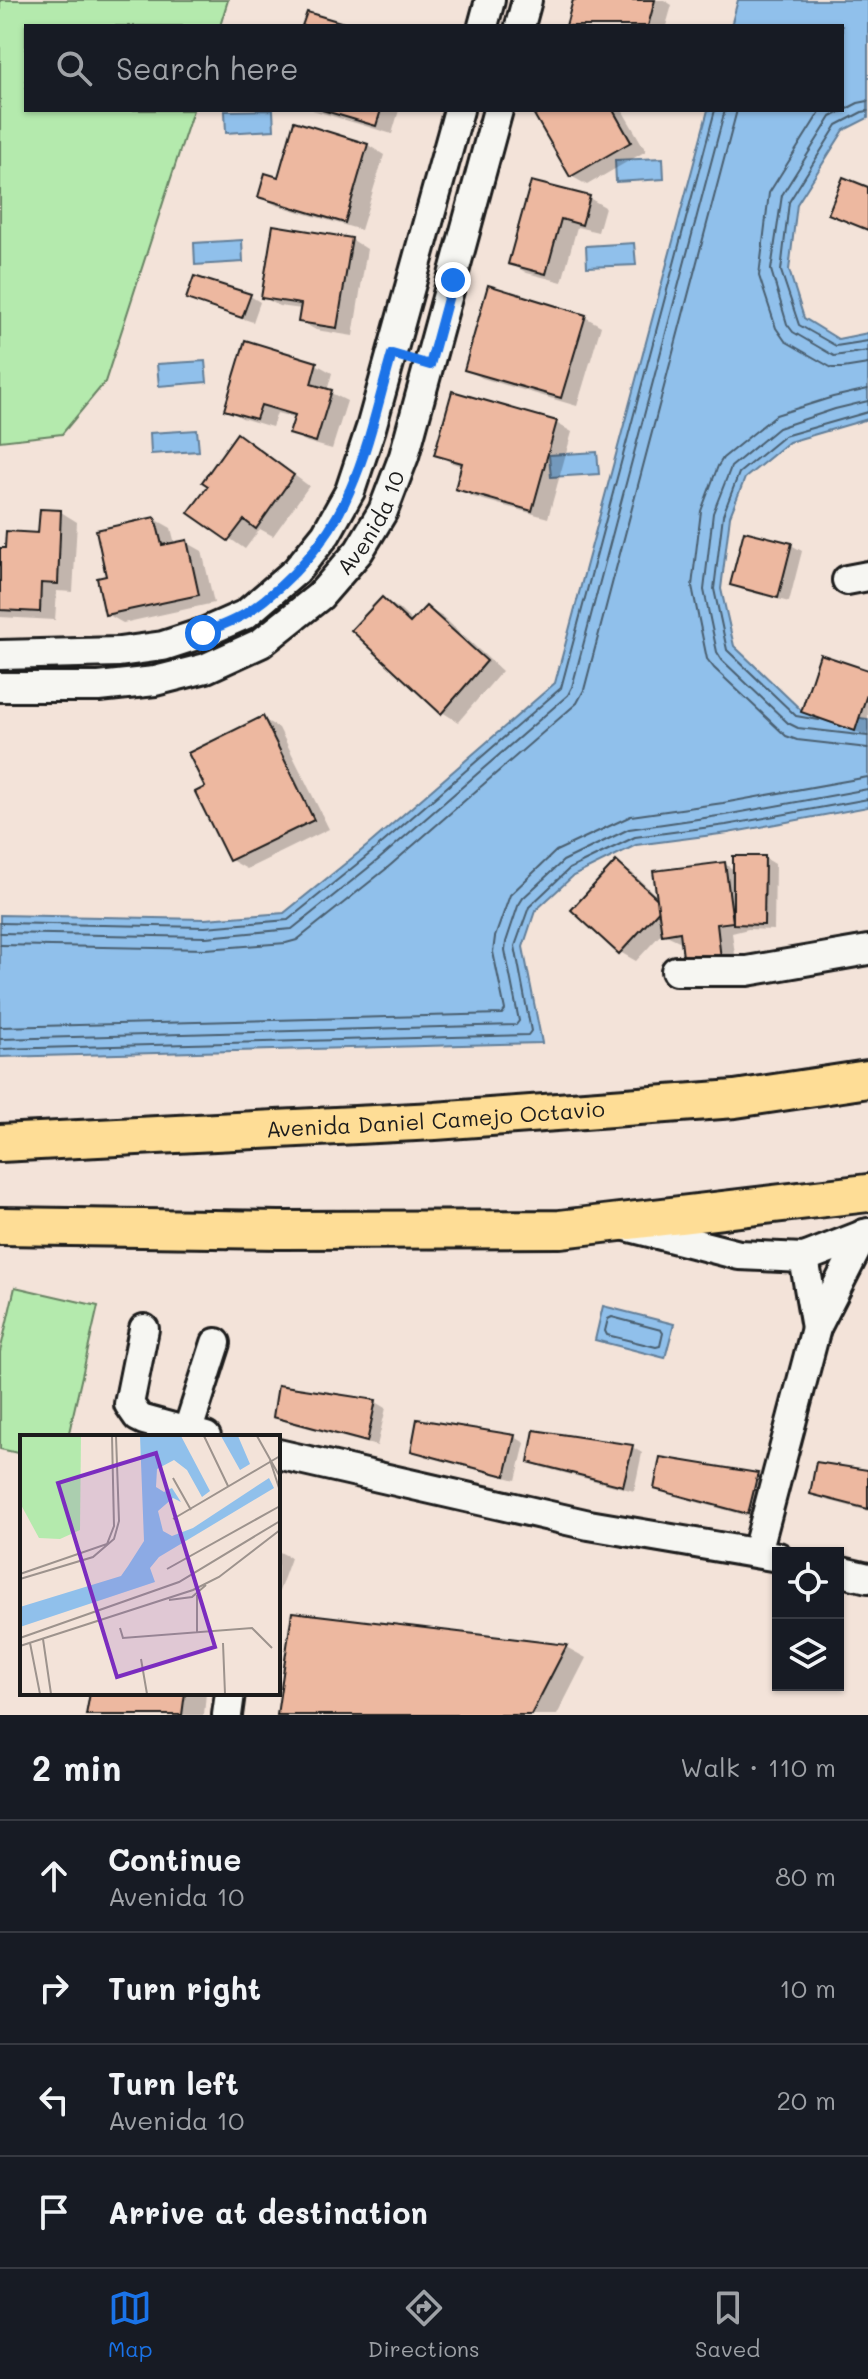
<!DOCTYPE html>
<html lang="en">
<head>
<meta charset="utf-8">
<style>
	body { margin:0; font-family:Mali,sans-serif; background:#242831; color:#f1f3f6 }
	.controls { position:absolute; right:24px; bottom:24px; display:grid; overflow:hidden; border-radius:0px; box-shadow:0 2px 6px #0004 }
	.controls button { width:72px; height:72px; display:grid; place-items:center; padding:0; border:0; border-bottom:2px solid #363941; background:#171b24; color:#f1f3f6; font:40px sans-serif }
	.stop { position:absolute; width:24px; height:24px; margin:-18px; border:6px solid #1a73e8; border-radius:50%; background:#fff }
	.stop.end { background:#1a73e8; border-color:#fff; box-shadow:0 2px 8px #0008 }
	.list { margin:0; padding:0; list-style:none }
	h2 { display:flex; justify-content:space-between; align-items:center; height:104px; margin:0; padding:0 32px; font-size:34px }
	h2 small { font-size:26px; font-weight:400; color:#9ea1a6 }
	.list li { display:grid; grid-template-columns:52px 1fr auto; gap:24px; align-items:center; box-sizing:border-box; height:112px; padding:0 32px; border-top:2px solid #363941 }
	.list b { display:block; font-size:30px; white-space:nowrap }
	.list p { margin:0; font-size:26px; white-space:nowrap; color:#9ea1a6 }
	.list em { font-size:26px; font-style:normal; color:#9ea1a6 }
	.icon { flex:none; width:44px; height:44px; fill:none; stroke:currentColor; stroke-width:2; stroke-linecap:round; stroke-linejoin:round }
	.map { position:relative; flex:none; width:868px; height:1715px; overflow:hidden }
	.search { position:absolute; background:#171b24; box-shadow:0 2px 6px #0004; left:24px; right:24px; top:24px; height:88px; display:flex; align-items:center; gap:20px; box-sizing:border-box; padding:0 28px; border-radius:0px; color:#9ea1a6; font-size:30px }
	.sheet { height:552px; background:#171b24 }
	nav { display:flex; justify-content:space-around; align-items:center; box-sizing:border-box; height:112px; border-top:2px solid #363941; background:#171b24; font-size:22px; color:#9ea1a6 }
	nav a { display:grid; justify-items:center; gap:4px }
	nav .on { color:#1a73e8 }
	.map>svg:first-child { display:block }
	.green { fill:#b4eaad; stroke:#688364; stroke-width:2 }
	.water { fill:#90c0eb; stroke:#627e98; stroke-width:2 }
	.shadow { fill:#0003 }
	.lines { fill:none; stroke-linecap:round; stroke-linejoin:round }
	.shore { stroke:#4a5e6f; stroke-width:2 }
	.building { fill:#edb8a0; stroke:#1c1c1c; stroke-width:2 }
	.minor-casing { stroke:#1c1c1c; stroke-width:34 }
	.major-casing { stroke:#1c1c1c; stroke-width:42 }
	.minor { stroke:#f6f6f2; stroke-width:28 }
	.major { stroke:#fedd96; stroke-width:36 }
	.route { stroke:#1a73e8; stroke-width:10 }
	.labels { text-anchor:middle; stroke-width:6; stroke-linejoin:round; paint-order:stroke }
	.street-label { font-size:22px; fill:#1c1c1c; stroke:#f6f6f2 }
	.inset-road { fill:none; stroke:#9d938d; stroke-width:2 }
	.view { fill:#7b2cbf; fill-opacity:0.15; stroke:#7b2cbf; stroke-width:4 }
	.inset-edge { fill:none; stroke:#1c1c1c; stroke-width:4 }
</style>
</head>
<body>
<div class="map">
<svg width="868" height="1715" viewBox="0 0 868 1715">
	<rect width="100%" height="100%" fill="#f3e3d9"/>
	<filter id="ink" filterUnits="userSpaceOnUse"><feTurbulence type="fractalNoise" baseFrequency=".0125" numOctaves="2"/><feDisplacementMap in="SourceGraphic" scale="16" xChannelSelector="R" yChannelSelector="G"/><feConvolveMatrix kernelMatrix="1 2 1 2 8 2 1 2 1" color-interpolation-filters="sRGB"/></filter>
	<g filter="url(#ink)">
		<g class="green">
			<path d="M0 0H228L220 26H26V110H193L105 382 62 434 0 441Z"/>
			<path d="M15 1287 98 1306 68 1437H22V1454L0 1449V1352Z"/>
		</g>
		<g class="water">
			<path d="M738 0H868V118L844 130 797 204 789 270 804 318 838 339 868 333V419L789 442 745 478 730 516 721 589 734 646 801 710 868 719V807L728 833 636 845 573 876 535 911 523 947 542 1043 0 1057V915L205 919 284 913 367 846 555 683 708 110H842V26H731Z"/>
			<path d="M273 110 274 130 226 133 225 111Z"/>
			<path d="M663 158 664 179 616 182 615 160Z"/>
			<path d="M242 240 243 262 195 265 194 243Z"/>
			<path d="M634 243 636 265 587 267 586 246Z"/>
			<path d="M205 361 207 382 159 386 157 364Z"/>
			<path d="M197 430 199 451 151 454 150 433Z"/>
			<path d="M597 452 599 474 551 477 549 455Z"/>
			<path d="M603 1306 674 1324 665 1358 595 1340Z"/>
		</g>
		<g class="shadow">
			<path d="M575 0H664L672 5 666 26H568Z"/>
			<path d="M312 110H399L392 134Z"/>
			<path d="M539 110H622L646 151 587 185 571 176Z"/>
			<path d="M296 124 368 145 384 155 361 230 276 205 260 196 279 180Z"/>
			<path d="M532 183 589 198 605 207 598 232 577 227 562 282 527 273 511 264Z"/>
			<path d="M351 239 367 249 353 336 316 330 300 321 302 309 279 306 263 297Z"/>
			<path d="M250 296 260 302 253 322 199 304 189 298Z"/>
			<path d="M585 317 601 326 577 406 482 378 466 369Z"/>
			<path d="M246 342 316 364 332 373 327 391 347 401 332 449 307 442 291 433 296 418 277 413 272 427 242 418 226 409Z"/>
			<path d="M556 423 572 432 548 518 473 497 457 488 463 466 452 463 436 454Z"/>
			<path d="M253 445 309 486 273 536 260 529 245 549 191 512Z"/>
			<path d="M61 512 77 522 73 592 57 591 55 620 0 617V550H7L40 535Z"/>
			<path d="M155 519 171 528 175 544 186 542 202 551 214 603 123 623 107 614Z"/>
			<path d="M791 545 802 551 789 602 743 590 732 584Z"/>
			<path d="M382 599 398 608 413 622 427 608 443 617 502 671 458 722 442 712Z"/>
			<path d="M868 672V729L866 735 814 718 803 712Z"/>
			<path d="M263 719 279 728 329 829 247 869 231 860 207 788Z"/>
			<path d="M765 858 775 864 774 930 748 929 732 933 737 968 662 933 636 961 620 952 616 864 632 873 659 898 724 864 735 870Z"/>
			<path d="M280 1387 376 1402 386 1408 377 1446 286 1422 275 1416Z"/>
			<path d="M419 1422 515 1437 525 1443 516 1480 424 1456 414 1450Z"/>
			<path d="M632 1447 642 1453 634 1491 541 1467 531 1461Z"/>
			<path d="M662 1460 758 1475 768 1481 759 1519 667 1494 657 1488Z"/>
			<path d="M868 1472V1511L823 1499 812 1493Z"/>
			<path d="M278 1551 291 1558 278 1594Z"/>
			<path d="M294 1614 566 1647 586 1658 557 1715H279Z"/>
			<path d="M93 1693H206L204 1715H88Z"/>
		</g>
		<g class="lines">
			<g class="shore">
				<path d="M868 101 858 103 831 117 782 195 771 270 787 324 793 332 834 356 868 351"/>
				<path d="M821 110 769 193 759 276 776 328 785 341 832 368H843L868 364"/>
				<path d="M868 111 862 112 837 125 789 202 781 271 799 325 836 346 868 341"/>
				<path d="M868 389 833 397 776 415 723 458 718 466 701 511 692 586 707 659 714 668 786 736 797 740 868 748"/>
				<path d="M868 401 835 409 778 428 731 467 713 513 704 590 717 652 722 660 788 723 798 728 868 736"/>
				<path d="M819 720 796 716 727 650 714 589 723 515 739 473 784 436 868 412"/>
				<path d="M0 923 205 927 288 920 372 852 561 688 715 110"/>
				<path d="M0 933 206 937 292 929 378 860 568 695 572 687 725 110"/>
				<path d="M0 945 206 949 286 943 297 940 386 869 577 703 584 690 737 110"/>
				<path d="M0 1027 502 1014 505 1010 493 952 495 937 510 895 556 851 631 816 723 803 868 777"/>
				<path d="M0 1039 516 1025 519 1021 505 950 506 942 518 906 523 898 563 861 629 829 725 815 868 789"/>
				<path d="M0 1049 528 1035 531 1031 515 946 529 907 569 869 635 837 726 825 868 799"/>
				<path d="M612 1317 661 1330 663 1333 660 1346 656 1347 607 1335 605 1331 608 1319Z"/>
			</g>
		</g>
		<g class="building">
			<path d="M573 0H655L648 26H566Z"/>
			<path d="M307 12 354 26H302Z"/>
			<path d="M322 110H381L376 126Z"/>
			<path d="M534 110H613L631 142 570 177 532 111Z"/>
			<path d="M294 121 368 144 345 223 258 197 265 173 278 177Z"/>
			<path d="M843 177 868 187V230L828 214Z"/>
			<path d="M531 181 590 196 582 225 561 219 546 274 508 264Z"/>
			<path d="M273 225 352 238 337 328 298 322 301 304 261 298Z"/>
			<path d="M194 276 251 294 242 318 186 299Z"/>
			<path d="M488 285 586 315 561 398 464 370Z"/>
			<path d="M245 340 317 362 311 384 332 390 316 442 289 434 295 415 261 405 256 419 224 410Z"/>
			<path d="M452 391 557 421 532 511 455 489 462 463 434 455Z"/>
			<path d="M237 433 294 475 256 529 244 520 228 541 188 513 208 486 202 482Z"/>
			<path d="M40 509 61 510 58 584 41 583 40 612 0 610V548H5L6 531 38 533Z"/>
			<path d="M155 517 162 545 187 540 199 595 105 615 97 578 106 576 96 530Z"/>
			<path d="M744 531 792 543 778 598 730 585Z"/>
			<path d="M382 597 410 623 426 606 487 661 441 714 351 630Z"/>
			<path d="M820 654 868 670V691L855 731 801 712Z"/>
			<path d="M263 716 314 820 229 861 195 792 205 787 188 753Z"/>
			<path d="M733 856H765L764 925 733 924Z"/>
			<path d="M616 861 664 905 619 954 571 910Z"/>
			<path d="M725 862 733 922 717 924 721 959 684 965 680 932 662 935 653 871Z"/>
			<path d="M278 1385 376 1400 367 1442 273 1417Z"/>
			<path d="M417 1419 515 1435 505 1476 411 1451Z"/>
			<path d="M534 1430 633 1445 623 1486 528 1462Z"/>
			<path d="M660 1457 758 1473 748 1514 654 1489Z"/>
			<path d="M816 1462 868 1470V1509L810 1494Z"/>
			<path d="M292 1612 567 1645 531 1715H277Z"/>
			<path d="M90 1693H185L182 1715H86Z"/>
		</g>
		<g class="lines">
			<defs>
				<g id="minor">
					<path d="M483 26 490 0"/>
					<path d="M520 26 527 0"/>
					<path d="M847 580 868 576"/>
					<path d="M0 655 119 652 163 646 203 633 246 614 296 571 326 534 350 491 371 428 459 110"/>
					<path id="s1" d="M0 687H99L155 681 206 668 261 643 320 596 359 551 383 511 404 456 498 110"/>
					<path d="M676 971H747L868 950"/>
					<path d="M626 1226 739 1255 804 1258 868 1233"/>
					<path d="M804 1258 816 1328"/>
					<path d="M144 1329 129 1404 138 1417 144 1420 206 1437"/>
					<path d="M187 1433 216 1343"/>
					<path d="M278 1454 589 1525 778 1557"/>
					<path d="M757 1552 816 1328 864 1234"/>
					<path d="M838 1571 868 1578"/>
					<path d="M227 1715 230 1693"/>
				</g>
				<g id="major">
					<path id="s2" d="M0 1143 435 1121 735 1099 868 1079"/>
					<path d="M0 1226 280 1230 560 1229 868 1193"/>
				</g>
			</defs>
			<use href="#minor" class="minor-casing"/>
			<use href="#major" class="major-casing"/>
			<use href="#minor" class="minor"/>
			<use href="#major" class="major"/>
		</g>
	</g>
	<g class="lines" filter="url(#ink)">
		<path class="route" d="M203 633C217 627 235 621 248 612 291 582 330 539 350 490 369 447 379 399 392 354L430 365 453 280"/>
	</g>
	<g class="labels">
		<g class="street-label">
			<text dy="8" stroke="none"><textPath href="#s1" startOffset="434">Avenida 10</textPath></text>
			<text dy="8" stroke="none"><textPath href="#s2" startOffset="436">Avenida Daniel Camejo Octavio</textPath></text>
		</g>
	</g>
	<g transform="translate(20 1435)">
		<rect width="260" height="260" fill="#f3e3d9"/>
		<path d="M0 1H61L60 95 40 104 19 103 0 68Z" fill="#b4eaad"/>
		<path d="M120 1H161L190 56 182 62 167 35 154 25 137 34 136 52 144 57 152 53 161 67 153 63 138 76 143 96 152 101 173 93 249 43 254 53 139 122 130 133 135 147 0 192V172L101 141 108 131 124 106ZM201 1H218L230 29 220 35Z" fill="#90c0eb"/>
		<path class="inset-road" d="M184 1 208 51M237 1 260 42M250 25 260 56M153 43 171 75M153 84 260 21M147 134 260 71M0 139 87 109 94 91 92 1M0 144 73 122 94 104 99 86 96 1M149 165 172 162 186 150M100 193 103 203 232 193 252 213M177 197V160M0 203 159 147 260 86M23 204 31 259M10 208 20 259M203 208 205 259M0 211 173 155 199 142 260 95M121 224 127 259"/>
		<path class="view" d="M136 18 195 212 97 242 38 48Z"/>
		<rect width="260" height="260" class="inset-edge"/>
	</g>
</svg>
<div class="controls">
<button><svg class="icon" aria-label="locate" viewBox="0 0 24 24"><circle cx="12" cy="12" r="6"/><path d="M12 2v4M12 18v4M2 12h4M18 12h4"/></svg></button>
<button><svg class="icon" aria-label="layers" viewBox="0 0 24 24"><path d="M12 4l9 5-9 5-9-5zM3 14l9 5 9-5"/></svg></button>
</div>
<div class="stop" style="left:203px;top:633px"></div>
<div class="stop end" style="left:453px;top:280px"></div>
<div class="search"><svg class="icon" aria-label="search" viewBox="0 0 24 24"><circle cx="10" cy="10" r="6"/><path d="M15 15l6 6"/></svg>Search here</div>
</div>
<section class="sheet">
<h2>2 min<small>Walk · 110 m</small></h2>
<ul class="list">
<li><svg class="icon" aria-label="ahead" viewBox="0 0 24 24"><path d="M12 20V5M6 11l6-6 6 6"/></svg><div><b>Continue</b><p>Avenida 10</p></div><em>80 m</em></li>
<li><svg class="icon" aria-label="right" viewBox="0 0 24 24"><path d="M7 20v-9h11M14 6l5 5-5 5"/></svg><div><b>Turn right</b></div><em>10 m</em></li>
<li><svg class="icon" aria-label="left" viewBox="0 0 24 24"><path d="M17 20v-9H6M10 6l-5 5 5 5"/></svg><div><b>Turn left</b><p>Avenida 10</p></div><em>20 m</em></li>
<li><svg class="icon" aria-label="arrive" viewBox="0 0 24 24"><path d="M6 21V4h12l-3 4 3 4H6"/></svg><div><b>Arrive at destination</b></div></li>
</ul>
</section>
<nav>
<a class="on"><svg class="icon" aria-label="map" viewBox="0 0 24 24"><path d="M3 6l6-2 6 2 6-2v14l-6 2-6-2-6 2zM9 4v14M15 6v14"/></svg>Map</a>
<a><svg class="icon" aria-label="directions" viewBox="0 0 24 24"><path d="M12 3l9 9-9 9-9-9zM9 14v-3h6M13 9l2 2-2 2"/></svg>Directions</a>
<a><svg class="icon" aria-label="saved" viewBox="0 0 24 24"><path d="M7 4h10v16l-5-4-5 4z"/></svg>Saved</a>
</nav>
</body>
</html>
